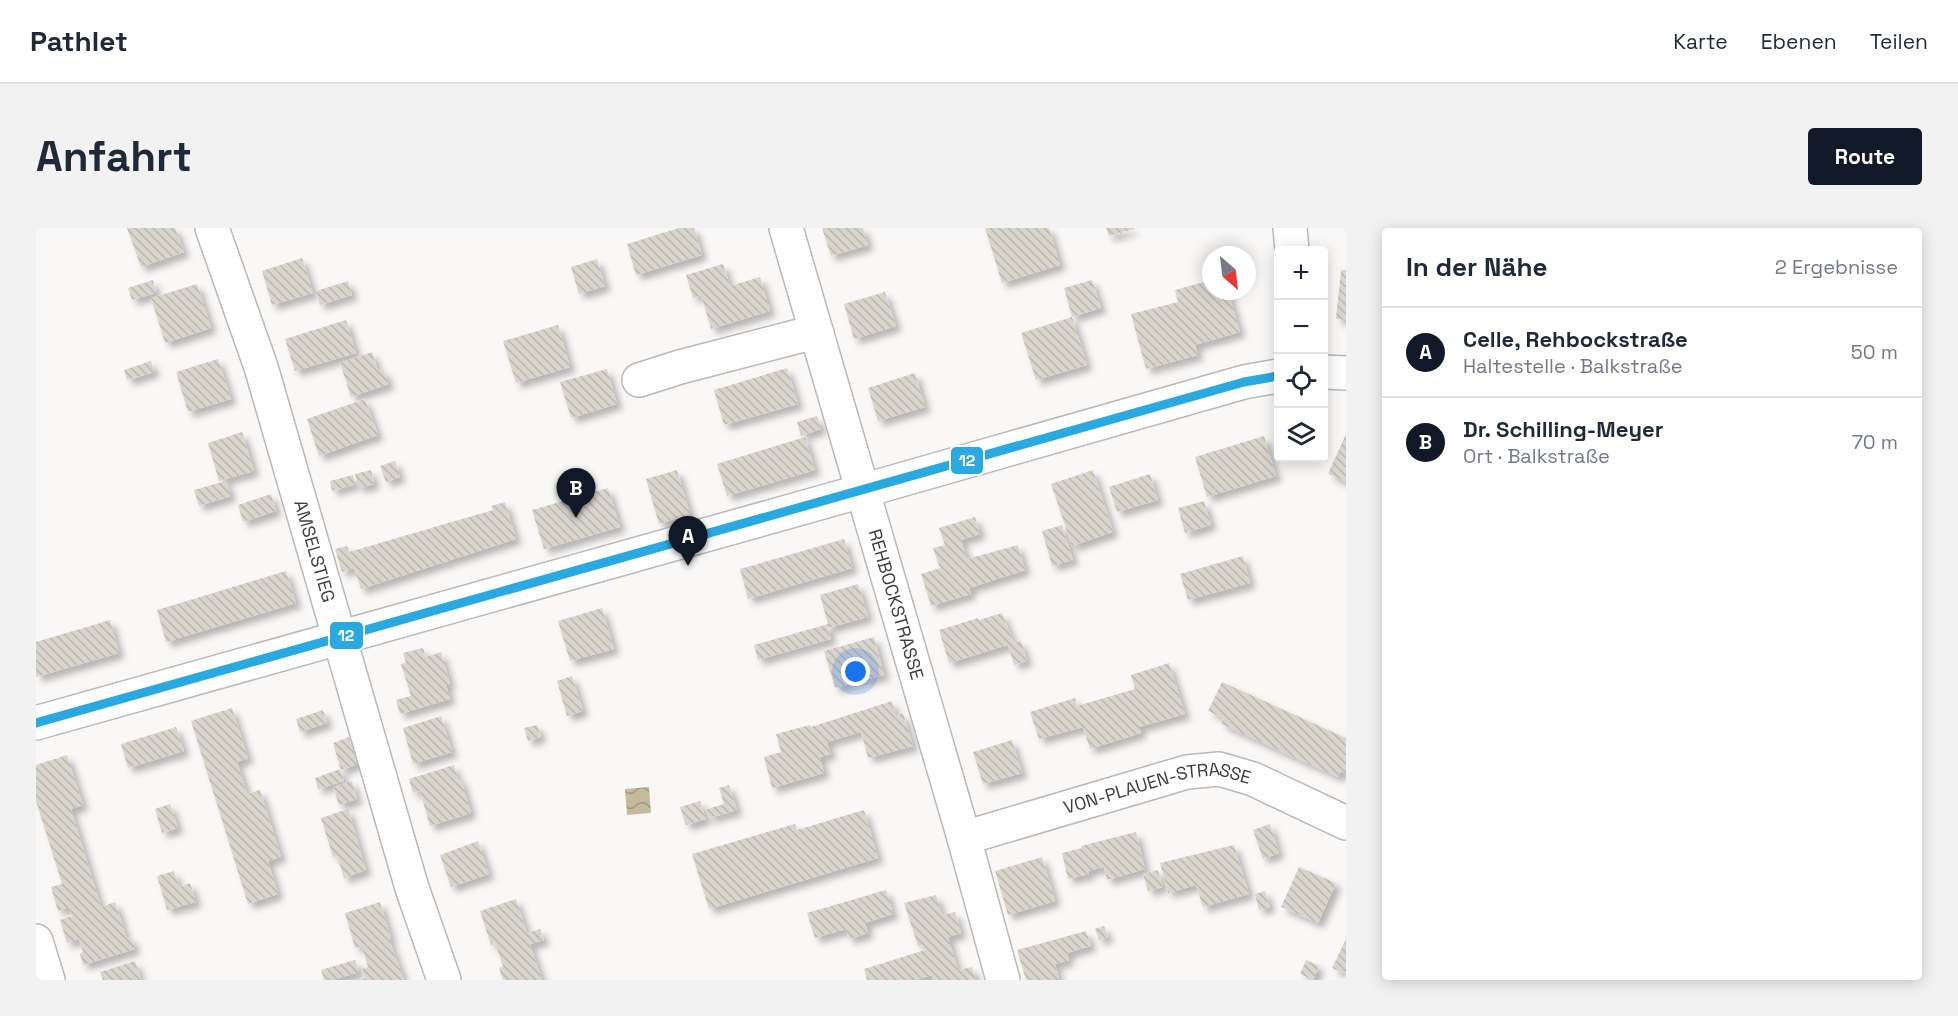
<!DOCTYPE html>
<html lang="de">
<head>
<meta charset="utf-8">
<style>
	body { margin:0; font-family:"Space Grotesk",sans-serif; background:#f2f2f3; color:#1f2937 }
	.controls { position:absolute; right:18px; top:18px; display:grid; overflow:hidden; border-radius:6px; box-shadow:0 3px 15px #0003 }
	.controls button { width:54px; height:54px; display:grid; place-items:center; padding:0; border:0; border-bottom:2px solid #e0e1e3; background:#fff; color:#1f2937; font:30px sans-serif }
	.compass { position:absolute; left:1166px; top:18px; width:54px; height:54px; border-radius:50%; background:#fff; box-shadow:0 3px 15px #0003; rotate:152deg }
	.you { position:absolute; left:820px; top:444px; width:21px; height:21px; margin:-15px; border:4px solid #fff; border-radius:50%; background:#1a73e8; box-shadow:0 0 0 9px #1a73e833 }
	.badge { display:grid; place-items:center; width:39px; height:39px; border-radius:50%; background:#111827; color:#fff; font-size:20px; font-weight:700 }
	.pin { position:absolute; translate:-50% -50px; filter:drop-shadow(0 2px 3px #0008) }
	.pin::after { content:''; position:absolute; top:32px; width:21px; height:18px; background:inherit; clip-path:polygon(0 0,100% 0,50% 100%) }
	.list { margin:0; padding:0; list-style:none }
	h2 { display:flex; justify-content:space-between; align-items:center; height:78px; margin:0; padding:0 24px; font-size:26px }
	h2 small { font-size:20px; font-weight:400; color:#747a83 }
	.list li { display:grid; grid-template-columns:39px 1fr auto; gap:18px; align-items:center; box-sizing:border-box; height:90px; padding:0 24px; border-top:2px solid #e0e1e3 }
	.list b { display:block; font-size:22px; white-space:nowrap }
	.list p { margin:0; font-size:20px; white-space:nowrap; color:#747a83 }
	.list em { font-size:20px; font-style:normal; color:#747a83 }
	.icon { flex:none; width:33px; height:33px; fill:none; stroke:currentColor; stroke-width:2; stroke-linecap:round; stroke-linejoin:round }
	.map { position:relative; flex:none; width:1310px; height:752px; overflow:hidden; border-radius:6px }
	header { display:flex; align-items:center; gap:36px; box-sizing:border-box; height:84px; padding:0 30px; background:#fff; border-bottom:2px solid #e0e1e3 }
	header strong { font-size:28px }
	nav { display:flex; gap:33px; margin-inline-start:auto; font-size:21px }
	.intro { display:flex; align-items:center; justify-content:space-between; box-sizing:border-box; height:144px; padding:0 36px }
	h1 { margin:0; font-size:42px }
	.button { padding:15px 27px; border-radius:6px; background:#111827; color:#fff; font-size:21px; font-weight:700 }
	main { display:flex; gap:36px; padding:0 36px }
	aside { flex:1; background:#fff; border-radius:6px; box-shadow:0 3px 15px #0003 }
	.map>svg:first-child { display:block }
	.water { fill:url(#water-waves) }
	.building { fill:url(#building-back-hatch); filter:url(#shadow) }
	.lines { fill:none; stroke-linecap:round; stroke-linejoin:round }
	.minor-casing { stroke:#bbb9b7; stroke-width:36 }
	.minor { stroke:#fefefe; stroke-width:33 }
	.bus-1-casing { stroke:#fff; stroke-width:14 }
	.bus-1 { stroke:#2aa9e1; stroke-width:9 }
	.labels { text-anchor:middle; stroke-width:5; stroke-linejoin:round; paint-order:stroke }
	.street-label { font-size:18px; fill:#3d3c3a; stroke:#fff }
	.line-badge { stroke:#fff; stroke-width:2 }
	.badge-label { font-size:16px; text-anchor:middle; font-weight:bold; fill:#fff }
</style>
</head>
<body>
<header>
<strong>Pathlet</strong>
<nav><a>Karte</a><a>Ebenen</a><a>Teilen</a></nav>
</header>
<div class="intro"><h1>Anfahrt</h1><a class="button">Route</a></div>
<main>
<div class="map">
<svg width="1310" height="752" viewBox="0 0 1310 752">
	<defs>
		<pattern id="water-waves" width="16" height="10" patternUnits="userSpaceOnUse" patternTransform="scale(1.5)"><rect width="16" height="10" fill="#c5b99e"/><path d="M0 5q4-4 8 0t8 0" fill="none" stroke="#a19882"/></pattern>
		<pattern id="building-back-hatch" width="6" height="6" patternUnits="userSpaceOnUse" patternTransform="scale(1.5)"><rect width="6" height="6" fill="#d9d5cd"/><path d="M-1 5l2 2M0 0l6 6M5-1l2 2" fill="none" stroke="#bbb8b1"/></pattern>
		<filter id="shadow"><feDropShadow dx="5.5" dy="5.5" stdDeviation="3" flood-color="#0004"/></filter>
	</defs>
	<rect width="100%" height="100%" fill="#faf8f6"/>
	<path class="water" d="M613 559 615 585 591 587 589 561Z"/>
	<g class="building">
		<path d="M91 0H139L148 24 105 39Z"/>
		<path d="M643 0H658L666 27 600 47 591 16Z"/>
		<path d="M786 0H827L832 17 795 28Z"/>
		<path d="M949 0H1013L1024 37 966 55Z"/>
		<path d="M1070 0H1098V1L1073 8Z"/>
		<path d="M266 30 277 65 236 77 226 43Z"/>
		<path d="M561 31 569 58 543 66 535 39Z"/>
		<path d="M687 36 694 58 724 49 734 83 675 101 665 67 657 70 650 47Z"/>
		<path d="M1305 42H1310V92L1300 91Z"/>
		<path d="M117 52 120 65 96 72 92 60Z"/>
		<path d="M1056 52 1065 80 1036 89 1028 60Z"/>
		<path d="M1175 52V63H1192L1204 104 1159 117 1162 127 1110 141 1095 86 1142 74 1139 62Z"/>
		<path d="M312 53 316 67 284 77 280 63Z"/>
		<path d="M161 56 175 100 129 115 115 70Z"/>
		<path d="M849 64 860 98 818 111 808 76Z"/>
		<path d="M1036 89 1051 137 1000 152 985 105Z"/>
		<path d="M310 92 320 125 259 143 249 111Z"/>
		<path d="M522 97 534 139 480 155 467 113Z"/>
		<path d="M336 124 342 143 347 141 353 156 315 169 304 135Z"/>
		<path d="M182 131 195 171 152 184 140 144Z"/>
		<path d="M115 133 118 144 91 152 88 142Z"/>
		<path d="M751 140 762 176 688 197 678 162Z"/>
		<path d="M571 141 581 176 535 190 524 154Z"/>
		<path d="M879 145 889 179 842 193 832 160Z"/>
		<path d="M329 171 342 207 283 228 271 191Z"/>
		<path d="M781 188 785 201 765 208 761 194Z"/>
		<path d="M206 204 218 243 183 253 172 215Z"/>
		<path d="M1310 206V254L1292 246Z"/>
		<path d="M1228 208 1240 248 1171 269 1159 229Z"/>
		<path d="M769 209 779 242 691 268 681 236Z"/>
		<path d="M359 233 364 249 350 254 344 238Z"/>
		<path d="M335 242 338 256 323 260 319 246Z"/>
		<path d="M641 242 654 286 623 296 610 251Z"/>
		<path d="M1057 242 1077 304 1036 318 1015 256Z"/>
		<path d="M1114 246 1122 272 1081 284 1073 259Z"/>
		<path d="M317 247 319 256 296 263 294 253Z"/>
		<path d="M190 253 195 268 163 278 158 262Z"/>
		<path d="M572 260 584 299 508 321 496 282Z"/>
		<path d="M235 266 240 283 207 294 202 277Z"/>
		<path d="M1168 273 1175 297 1149 305 1142 280Z"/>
		<path d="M469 274 480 311 325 361 318 340 306 344 299 321 311 318 313 324 457 282 455 278Z"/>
		<path d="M939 289 944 306 925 312 931 331 982 317 989 342 933 360 935 366 895 378 885 346 904 340 897 320 909 317 903 300Z"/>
		<path d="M1026 297 1037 332 1016 338 1006 303Z"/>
		<path d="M808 311 816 340 712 371 704 341Z"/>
		<path d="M1207 328 1214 355 1152 372 1144 346Z"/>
		<path d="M250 343 260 375 130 414 121 382Z"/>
		<path d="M822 356 832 389 792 400 795 411 722 432 718 417 792 396 784 367Z"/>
		<path d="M566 380 578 421 534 433 522 393Z"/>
		<path d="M966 385 978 415 985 413 991 433 978 437 972 417 913 435 903 402 942 390 943 392Z"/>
		<path d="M74 392 83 425 0 449V414Z"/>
		<path d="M838 409 848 447 799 460 788 423Z"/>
		<path d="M387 420 390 429 405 424 414 456 410 457 414 471 364 486 360 472 375 468 365 436 370 435 367 425Z"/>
		<path d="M1133 435 1149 486 1103 499 1105 505 1054 521 1047 499 1003 511 994 484 1039 470 1041 478 1099 461 1095 447Z"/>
		<path d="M536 448 547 483 531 488 521 453Z"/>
		<path d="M1186 454 1310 510V546L1305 543 1302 549 1185 496 1187 490 1172 483Z"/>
		<path d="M856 473 860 488 867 485 877 518 832 530 825 504 791 514 795 526 784 529 788 545 736 560 728 529 745 524 740 506 774 497 775 499Z"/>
		<path d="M196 480 212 530 201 534 211 566 224 562 245 629 232 633 242 666 212 676 155 493Z"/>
		<path d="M287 482 291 495 264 504 260 491Z"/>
		<path d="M405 488 416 524 377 536 367 500Z"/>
		<path d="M501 497 505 509 492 513 488 500Z"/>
		<path d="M140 499 148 523 92 540 85 516Z"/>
		<path d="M313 509 322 536 305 542 297 515Z"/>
		<path d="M976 512 986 545 947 556 937 524Z"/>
		<path d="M31 527 47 577 35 581 65 679 79 674 91 711 95 709 99 721 47 737 44 726 47 724 43 711 31 715 24 692 36 688 33 679 22 683 15 659 26 656 0 573V537Z"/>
		<path d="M418 537 422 552 425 551 435 585 394 598 384 563 377 565 373 551Z"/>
		<path d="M304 541 308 553 282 561 279 550Z"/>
		<path d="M316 553 321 571 303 577 297 559Z"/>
		<path d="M693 557 701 582 673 590 671 581 688 576 683 560Z"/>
		<path d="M664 573 670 591 650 597 644 579Z"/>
		<path d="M134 576 142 600 126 605 119 581Z"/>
		<path d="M312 581 330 642 308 650 301 628 297 629 285 590Z"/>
		<path d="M828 582 842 630 673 681 656 626 759 596 761 602Z"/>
		<path d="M1234 596 1243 625 1227 631 1217 602Z"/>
		<path d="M1100 604 1109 641 1071 652 1068 639 1052 643 1053 646 1032 651 1026 625 1046 620 1045 618Z"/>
		<path d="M442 613 453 646 415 659 404 627Z"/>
		<path d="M1198 617 1213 666 1167 679 1160 657 1132 665 1124 635Z"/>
		<path d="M1006 629 1019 673 972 687 959 643Z"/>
		<path d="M1263 639 1300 655 1282 695 1245 679Z"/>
		<path d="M1122 642 1127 659 1112 663 1107 646Z"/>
		<path d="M138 643 143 659 154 655 160 674 131 682 121 648Z"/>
		<path d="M850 662 857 686 829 695 832 705 813 711 810 701 779 710 771 685Z"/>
		<path d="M1229 663 1234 679 1223 682 1219 666Z"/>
		<path d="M900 667 906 687 919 684 925 705 912 709 922 742 936 739 940 752H897L896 747 880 752H831L828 741 889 722 887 717 882 718 868 675Z"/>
		<path d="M480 671 491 705 504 701 508 712 494 716 506 752H467L463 740 467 738 459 715 455 717 444 683Z"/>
		<path d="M344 674 355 710 319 720 309 685Z"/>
		<path d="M1068 698 1072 709 1063 712 1059 701Z"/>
		<path d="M1050 703 1055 718 1031 725 1033 732 1019 736 1023 750 1017 752H990L981 722Z"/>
		<path d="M353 711 368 752H325L329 750 326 741 332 739 326 719Z"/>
		<path d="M1310 711V746L1296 740Z"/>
		<path d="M319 732 323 744 297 752H288L285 742Z"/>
		<path d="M1270 732 1283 738 1277 752 1264 746Z"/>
		<path d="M99 733 105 752H67L64 744Z"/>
	</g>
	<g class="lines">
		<defs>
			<g id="minor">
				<path id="s1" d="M176 0 225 139 376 660 408 752"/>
				<path id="s2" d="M750 0 928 610 967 752"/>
				<path d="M1254 0 1256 22"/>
				<path d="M1288 144 1310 145"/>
				<path d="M603 152 644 139 767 107 781 105"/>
				<path d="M0 495 826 263 1208 154 1242 148"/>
				<path id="s3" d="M928 610 1151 544 1183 541 1217 551 1310 595"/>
				<path d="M0 713 12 752"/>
			</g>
		</defs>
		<use href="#minor" class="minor-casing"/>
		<use href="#minor" class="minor"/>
		<defs>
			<path id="bus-1" d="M0 495 1208 154 1242 148"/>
		</defs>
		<use href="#bus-1" class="bus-1-casing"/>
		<use href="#bus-1" class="bus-1"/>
	</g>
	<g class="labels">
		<g class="street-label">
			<text dy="6" stroke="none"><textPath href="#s1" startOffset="339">AMSELSTIEG</textPath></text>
			<text dy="6" stroke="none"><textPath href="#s2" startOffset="392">REHBOCKSTRASSE</textPath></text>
			<text dy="6" stroke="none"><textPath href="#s3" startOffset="201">VON-PLAUEN-STRASSE</textPath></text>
		</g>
	</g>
	<g class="line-badge">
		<rect x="914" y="218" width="34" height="29" rx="6" fill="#2aa9e1"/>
		<rect x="293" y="393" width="35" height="29" rx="6" fill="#2aa9e1"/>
	</g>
	<g class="badge-label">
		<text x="931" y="238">12</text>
		<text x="310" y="413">12</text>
	</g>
</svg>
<div class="controls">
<button>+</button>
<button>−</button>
<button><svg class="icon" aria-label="locate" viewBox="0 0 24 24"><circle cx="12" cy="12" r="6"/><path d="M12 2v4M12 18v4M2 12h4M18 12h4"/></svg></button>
<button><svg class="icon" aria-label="layers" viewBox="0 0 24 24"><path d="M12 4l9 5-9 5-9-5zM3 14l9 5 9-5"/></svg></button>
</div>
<svg class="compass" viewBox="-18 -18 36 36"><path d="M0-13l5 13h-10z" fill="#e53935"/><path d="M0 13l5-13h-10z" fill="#747a83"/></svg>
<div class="you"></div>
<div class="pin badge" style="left:652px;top:338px">A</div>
<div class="pin badge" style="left:540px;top:290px">B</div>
</div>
<aside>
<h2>In der Nähe<small>2 Ergebnisse</small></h2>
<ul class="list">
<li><span class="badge">A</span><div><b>Celle, Rehbockstraße</b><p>Haltestelle · Balkstraße</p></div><em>50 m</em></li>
<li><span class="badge">B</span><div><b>Dr. Schilling-Meyer</b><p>Ort · Balkstraße</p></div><em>70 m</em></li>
</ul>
</aside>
</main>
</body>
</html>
